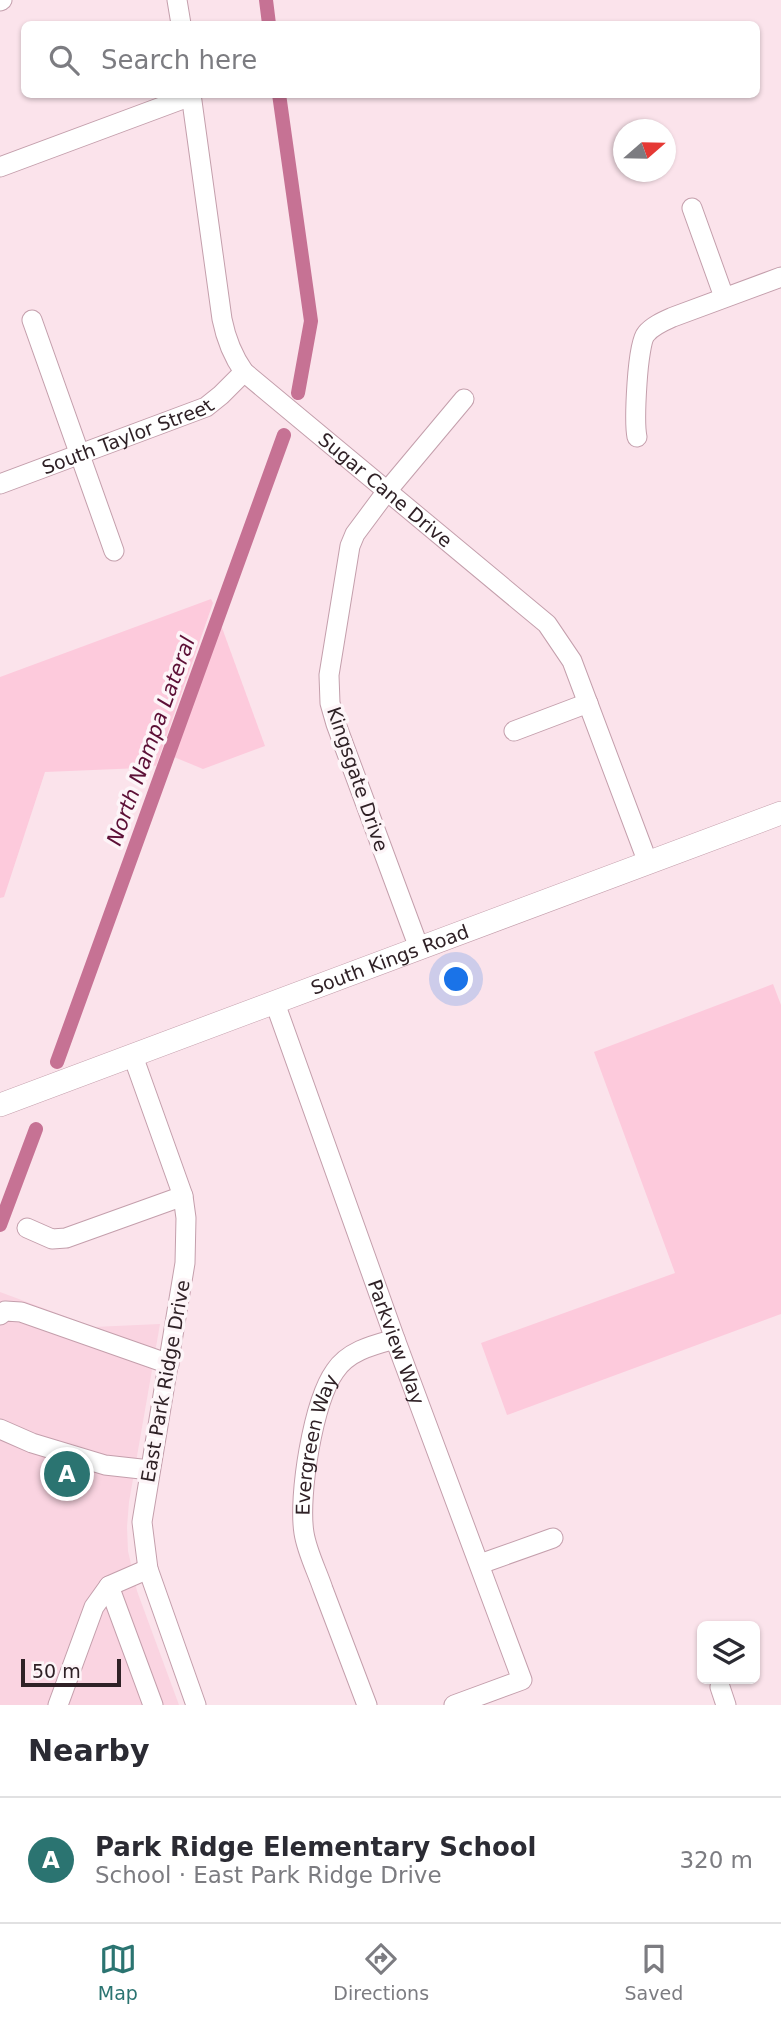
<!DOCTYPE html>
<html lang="en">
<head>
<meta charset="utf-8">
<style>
	body { margin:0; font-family:"DejaVu Sans",sans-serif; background:#f7f7f7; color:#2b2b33 }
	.controls { position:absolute; right:21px; bottom:21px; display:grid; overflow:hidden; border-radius:10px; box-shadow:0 2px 5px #0004 }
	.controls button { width:63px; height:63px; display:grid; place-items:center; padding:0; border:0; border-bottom:2px solid #e1e1e2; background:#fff; color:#2b2b33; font:35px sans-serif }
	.compass { position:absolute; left:613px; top:119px; width:63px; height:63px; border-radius:50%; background:#fff; box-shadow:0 2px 5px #0004; rotate:70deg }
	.scale { position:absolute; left:21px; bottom:18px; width:100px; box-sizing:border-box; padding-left:7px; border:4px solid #2f2126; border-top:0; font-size:19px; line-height:24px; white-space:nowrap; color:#2f2126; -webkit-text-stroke:5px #fdf5f8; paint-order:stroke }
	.you { position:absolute; left:457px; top:980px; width:24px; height:24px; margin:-18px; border:5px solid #fff; border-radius:50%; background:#1a73e8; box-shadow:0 0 0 10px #1a73e833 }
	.badge { display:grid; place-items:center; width:46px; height:46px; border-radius:50%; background:#2b7471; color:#fff; font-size:23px; font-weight:700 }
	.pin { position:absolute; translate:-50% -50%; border:4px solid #fff; box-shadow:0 2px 7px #0006 }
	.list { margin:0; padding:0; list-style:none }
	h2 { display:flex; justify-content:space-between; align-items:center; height:91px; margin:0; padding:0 28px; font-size:30px }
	h2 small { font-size:23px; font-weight:400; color:#7c7c81 }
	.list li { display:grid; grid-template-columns:46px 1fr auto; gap:21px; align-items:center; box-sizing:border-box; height:126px; padding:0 28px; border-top:2px solid #e1e1e2 }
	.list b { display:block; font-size:26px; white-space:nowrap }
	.list p { margin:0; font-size:23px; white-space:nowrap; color:#7c7c81 }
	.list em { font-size:23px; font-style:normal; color:#7c7c81 }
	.icon { flex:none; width:38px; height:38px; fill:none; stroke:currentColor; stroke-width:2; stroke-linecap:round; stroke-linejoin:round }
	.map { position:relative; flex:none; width:781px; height:1705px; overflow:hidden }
	.search { position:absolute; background:#fff; box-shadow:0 2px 5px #0004; left:21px; right:21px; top:21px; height:77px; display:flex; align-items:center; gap:18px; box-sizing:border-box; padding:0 24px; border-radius:10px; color:#7c7c81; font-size:26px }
	.sheet { height:217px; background:#fff }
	nav { display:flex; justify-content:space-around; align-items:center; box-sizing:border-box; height:98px; border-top:2px solid #e1e1e2; background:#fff; font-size:19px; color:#7c7c81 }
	nav a { display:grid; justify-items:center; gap:4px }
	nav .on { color:#2b7471 }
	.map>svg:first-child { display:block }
	.built { fill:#fad4e1 }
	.green { fill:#fdcadc }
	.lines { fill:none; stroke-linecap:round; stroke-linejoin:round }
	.canal { stroke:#c67294; stroke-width:14 }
	.minor-casing { stroke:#c49fac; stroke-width:21 }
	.major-casing { stroke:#c49fac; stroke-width:24 }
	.minor { stroke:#fff; stroke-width:19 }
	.major { stroke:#fff; stroke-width:23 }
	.labels { text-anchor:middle; stroke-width:7; stroke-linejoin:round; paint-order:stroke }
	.street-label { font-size:19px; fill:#2f2126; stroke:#fdf5f8 }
	.water-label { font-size:21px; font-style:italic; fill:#5c0f36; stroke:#fdf5f8 }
</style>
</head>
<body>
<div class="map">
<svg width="781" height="1705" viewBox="0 0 781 1705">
	<rect width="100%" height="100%" fill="#fbe3eb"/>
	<path class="built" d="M0 1292 94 1327 160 1324 129 1502 127 1527 128 1551 137 1591 179 1705H0Z"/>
	<g class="green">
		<path d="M211 599 213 603 156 766 148 764 141 768 45 772 4 897 0 898V677Z"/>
		<path d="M221 625 265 746 203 769 174 757Z"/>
		<path d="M773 984 781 1005V1314L507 1415 481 1343 675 1273 594 1052Z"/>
	</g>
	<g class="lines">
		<g class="canal">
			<path d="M266 0 269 24"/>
			<path d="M279 94 311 321 298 393"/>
			<path d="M57 1062 284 435"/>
			<path d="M0 1225 36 1129"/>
		</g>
		<defs>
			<g id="minor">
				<path d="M177 0 181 24"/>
				<path d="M0 1 2 0"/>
				<path id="s1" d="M191 94 222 319C226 339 232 355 244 372L547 624 572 661 648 863"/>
				<path d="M0 167 191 96"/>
				<path d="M692 208 724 297"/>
				<path d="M32 320 114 551"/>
				<path d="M637 437C634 422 637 344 646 334 652 326 664 321 673 317L781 277"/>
				<path id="s2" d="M0 484 206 407 221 395 244 372"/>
				<path d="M514 731 588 703"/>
				<path d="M419 948 336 724 330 703 329 675 350 546 355 534 387 491 464 399"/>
				<path id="s3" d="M275 1003 395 1339 522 1680 454 1705"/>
				<path d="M133 1056 183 1196 186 1218 185 1263 142 1522 148 1569 196 1705"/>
				<path d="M27 1228 52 1239 66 1238 183 1196"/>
				<path d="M0 1315 5 1311 21 1312 169 1364"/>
				<path d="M0 1429 32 1443 105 1465 150 1470"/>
				<path d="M480 1564 553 1538"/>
				<path d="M109 1586 153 1705"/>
				<path d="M720 1687 726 1705"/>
				<path d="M58 1705 94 1607 109 1586 148 1569"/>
				<path id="s4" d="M367 1705C352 1666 338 1628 323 1589 317 1571 307 1552 304 1533 298 1496 313 1402 335 1371 348 1351 373 1345 395 1339"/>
			</g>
			<g id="major">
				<path id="s5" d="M0 1105 781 813"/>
			</g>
		</defs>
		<use href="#minor" class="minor-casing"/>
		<use href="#major" class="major-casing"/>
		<use href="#minor" class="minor"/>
		<use href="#major" class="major"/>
	</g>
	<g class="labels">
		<g class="street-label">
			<text dy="7" stroke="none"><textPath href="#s2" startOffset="136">South Taylor Street</textPath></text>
			<text dy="7" stroke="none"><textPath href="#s1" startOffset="469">Sugar Cane Drive</textPath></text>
			<text transform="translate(358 779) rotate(71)" y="7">Kingsgate Drive</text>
			<text dy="7" stroke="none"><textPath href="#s5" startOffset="416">South Kings Road</textPath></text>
			<text dy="7" stroke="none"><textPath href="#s3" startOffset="360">Parkview Way</textPath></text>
			<text transform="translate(165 1381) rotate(-80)" y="7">East Park Ridge Drive</text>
			<text dy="7" stroke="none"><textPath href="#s4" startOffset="273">Evergreen Way</textPath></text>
		</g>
		<g class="water-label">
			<text transform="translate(151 741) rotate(-70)" y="7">North Nampa Lateral</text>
		</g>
	</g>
</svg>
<div class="controls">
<button><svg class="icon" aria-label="layers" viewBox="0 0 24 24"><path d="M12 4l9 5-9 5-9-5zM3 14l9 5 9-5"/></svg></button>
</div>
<svg class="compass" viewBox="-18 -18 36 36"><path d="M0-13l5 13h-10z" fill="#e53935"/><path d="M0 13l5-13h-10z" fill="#7c7c81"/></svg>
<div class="scale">50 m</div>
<div class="you"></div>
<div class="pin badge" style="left:67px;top:1474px">A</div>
<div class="search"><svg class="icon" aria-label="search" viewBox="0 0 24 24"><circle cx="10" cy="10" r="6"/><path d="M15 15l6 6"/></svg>Search here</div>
</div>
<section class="sheet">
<h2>Nearby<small></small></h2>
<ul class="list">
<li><span class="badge">A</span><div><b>Park Ridge Elementary School</b><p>School · East Park Ridge Drive</p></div><em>320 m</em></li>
</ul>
</section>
<nav>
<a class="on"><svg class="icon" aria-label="map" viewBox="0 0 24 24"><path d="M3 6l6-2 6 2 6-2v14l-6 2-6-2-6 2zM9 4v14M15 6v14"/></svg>Map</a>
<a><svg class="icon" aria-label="directions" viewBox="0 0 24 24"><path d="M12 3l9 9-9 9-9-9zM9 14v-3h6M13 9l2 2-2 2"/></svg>Directions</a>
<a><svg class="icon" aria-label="saved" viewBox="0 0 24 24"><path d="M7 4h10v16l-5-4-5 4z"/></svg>Saved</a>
</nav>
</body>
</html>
